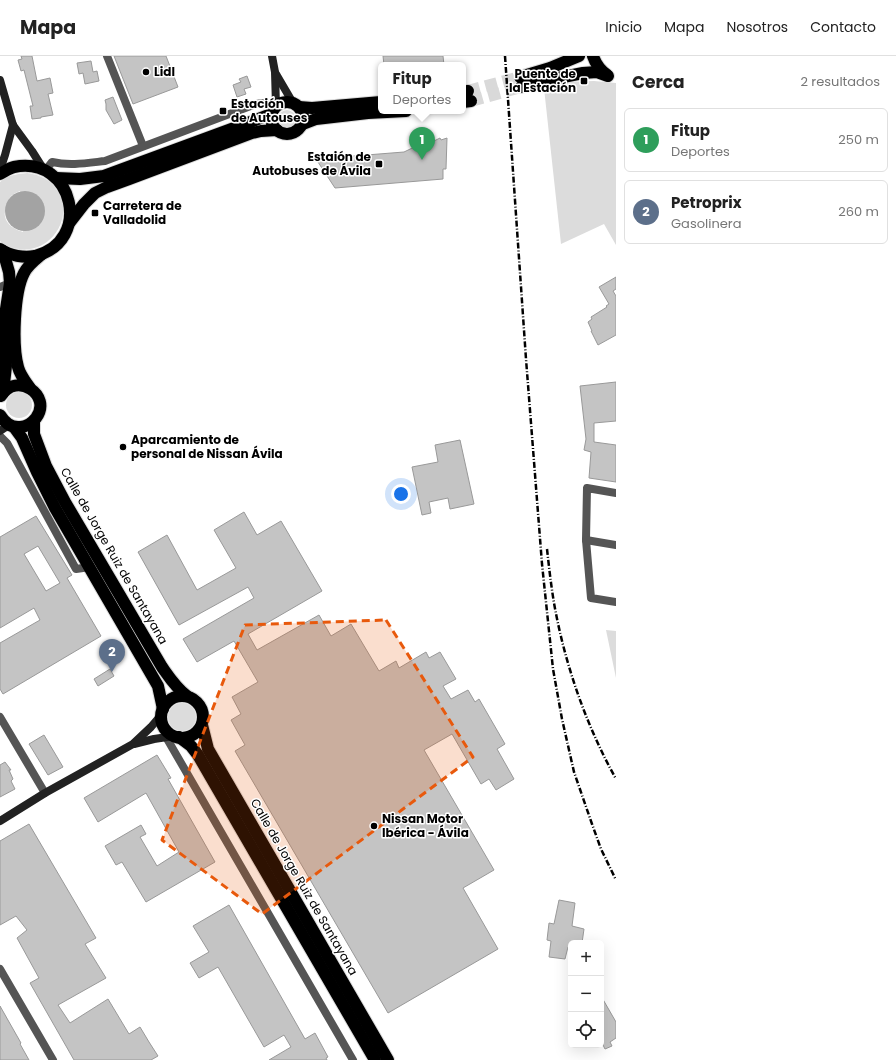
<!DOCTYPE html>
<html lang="es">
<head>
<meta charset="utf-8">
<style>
	body { margin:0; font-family:Poppins,sans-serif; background:#f6f6f6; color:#222 }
	.controls { position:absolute; right:12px; bottom:12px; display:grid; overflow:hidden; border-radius:6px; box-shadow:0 4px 16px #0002 }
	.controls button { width:36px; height:36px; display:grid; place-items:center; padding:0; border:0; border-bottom:1px solid #e0e0e0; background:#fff; color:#222; font:20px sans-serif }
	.you { position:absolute; left:401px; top:438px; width:14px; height:14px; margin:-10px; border:3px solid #fff; border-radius:50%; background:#1a73e8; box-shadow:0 0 0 6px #1a73e833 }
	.badge { display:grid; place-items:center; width:26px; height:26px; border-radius:50%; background:#000; color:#fff; font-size:13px; font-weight:700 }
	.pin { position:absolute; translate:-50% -33px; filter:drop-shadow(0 1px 2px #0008) }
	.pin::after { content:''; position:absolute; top:21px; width:14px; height:12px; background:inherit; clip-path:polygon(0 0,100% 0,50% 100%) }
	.popup { position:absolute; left:378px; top:6px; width:88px; height:52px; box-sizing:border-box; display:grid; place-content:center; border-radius:6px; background:#fff; filter:drop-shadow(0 1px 3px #0005); font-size:13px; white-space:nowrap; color:#767676 }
	.popup b { font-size:15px; color:#222 }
	.popup::after { content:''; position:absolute; left:50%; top:100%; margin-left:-8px; border:8px solid transparent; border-top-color:#fff }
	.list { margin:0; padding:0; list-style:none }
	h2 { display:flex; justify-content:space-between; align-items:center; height:52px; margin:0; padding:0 16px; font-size:17px }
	h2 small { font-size:13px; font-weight:400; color:#767676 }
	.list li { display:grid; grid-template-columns:26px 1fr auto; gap:12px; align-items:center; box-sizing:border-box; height:64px; margin:0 8px 8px; padding:0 8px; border:1px solid #e0e0e0; border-radius:6px }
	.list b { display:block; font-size:15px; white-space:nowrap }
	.list p { margin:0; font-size:13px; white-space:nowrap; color:#767676 }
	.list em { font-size:13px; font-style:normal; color:#767676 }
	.icon { flex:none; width:22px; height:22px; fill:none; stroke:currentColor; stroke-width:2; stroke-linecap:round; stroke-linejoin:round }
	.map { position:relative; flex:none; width:616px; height:1004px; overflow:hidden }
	header { display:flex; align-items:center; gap:24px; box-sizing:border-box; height:56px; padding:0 20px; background:#fff; border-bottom:1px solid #e0e0e0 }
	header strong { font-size:19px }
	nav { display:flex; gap:22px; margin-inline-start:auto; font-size:14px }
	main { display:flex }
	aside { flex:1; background:#fff }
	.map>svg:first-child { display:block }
	.green { fill:#dcdcdc; fill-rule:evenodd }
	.water { fill:#a3a3a3 }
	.building { fill:#c4c4c4; stroke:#999; fill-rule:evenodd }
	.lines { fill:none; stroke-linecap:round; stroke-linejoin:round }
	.highway-tunnel { stroke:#d9d9d9; stroke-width:12; stroke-dasharray:12 6; stroke-linecap:butt }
	.highway-casing { stroke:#dbdbdb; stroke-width:14 }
	.street { stroke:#555; stroke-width:8 }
	.secondary { stroke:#222; stroke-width:8 }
	.highway { stroke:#000; stroke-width:12 }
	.rail { stroke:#000; stroke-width:2.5; stroke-dasharray:6 2 1 2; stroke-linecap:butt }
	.marked { fill:#e8590c; fill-opacity:0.2; stroke:#e8590c; stroke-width:3; stroke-dasharray:8 5; stroke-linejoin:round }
	.poi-dot { fill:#000; stroke:#fff; stroke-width:1.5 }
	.labels { text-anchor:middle; stroke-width:3; stroke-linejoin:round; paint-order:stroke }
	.poi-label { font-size:12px; font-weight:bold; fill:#000; stroke:#fff; text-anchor:start }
	.street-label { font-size:12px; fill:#000; stroke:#fff }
</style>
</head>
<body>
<header>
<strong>Mapa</strong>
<nav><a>Inicio</a><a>Mapa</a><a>Nosotros</a><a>Contacto</a></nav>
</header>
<main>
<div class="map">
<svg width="616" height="1004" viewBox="0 0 616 1004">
	<rect width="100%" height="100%" fill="#fff"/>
	<g class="green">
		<path d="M594 25 616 27V189L604 168 561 188 544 32 565 26Z"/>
		<circle cx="287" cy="63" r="9"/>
		<path d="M27 117C31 118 36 118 39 120 46 122 52 127 56 133 76 159 52 198 19 193 12 192 5 190 0 185V126C8 119 17 118 27 117ZM20 135 23 176C16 174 6 169 5 160 4 158 6 153 7 151 9 141 10 139 20 135Z"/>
		<circle cx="19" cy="349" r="13"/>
		<path d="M606 574 616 575V622Z"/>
		<circle cx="182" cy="661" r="14"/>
	</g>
	<circle class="water" cx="25" cy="155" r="20"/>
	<g class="building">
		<path d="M21 0H32L37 25 50 22 53 37 48 38 53 59 41 61V62L32 63 30 50H33L24 14 21 15 18 4 22 3Z"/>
		<path d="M114 0H166L178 31 133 48Z"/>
		<path d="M383 0H443L444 9H384Z"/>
		<path d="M91 5 93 16 97 15 99 25 85 28 83 17 79 18 77 7Z"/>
		<path d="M247 20 251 31 244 33 246 38 237 41 233 29 241 26 239 23Z"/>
		<path d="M113 41 122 64 114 68 106 54V48L105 44Z"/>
		<path d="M440 82 441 84 447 82 446 113H443V123L335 132 316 103 404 96 429 84 430 87Z"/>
		<path d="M616 221V233L613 235 616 240V279L598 289 591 275H592L588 266 592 263 591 261 607 251 606 250 609 248 599 231Z"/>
		<path d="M616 326V365L594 367V386L616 389V426L589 422 591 396 584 394 586 383 580 330Z"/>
		<path d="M460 384 474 448 450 453 448 442 429 446 431 457 422 459 412 411 438 406 435 389Z"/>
		<path d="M244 456 257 479 281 465 322 535 248 578 257 594 319 559 331 580 351 568 379 615 396 605 399 612 426 596 429 602 440 596 456 623 443 630 451 643 468 634 475 646 479 643 505 688 497 693 514 723 496 734 489 723 481 728 452 678 424 694 494 814 463 832 498 893 388 957 235 695 245 689 231 664 241 658 232 641 258 626 234 585 197 606 183 583 254 542 248 531 179 569 138 496 167 479 197 534 236 512 214 474Z"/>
		<path d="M36 460 72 519 67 522 101 580 3 638 0 633V587L40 564 34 552 0 572V481ZM38 490 60 527 46 535 24 498Z"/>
		<path d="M110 613 114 620 98 630 94 623Z"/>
		<path d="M44 679 63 711 48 719 29 688Z"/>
		<path d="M157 699 171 722 168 723 215 806 146 846 122 806 116 809 105 790 141 769 146 778 140 781 157 810 179 796 146 737 98 766 84 742Z"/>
		<path d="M5 706 11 714H9L13 723 11 725 15 733 0 741V709Z"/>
		<path d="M29 768 96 882 85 888 106 922 58 949 70 967 108 943 129 978 140 971 149 986 158 1000 151 1004H74L30 927 39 922 17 882 27 874 16 860 0 869V785Z"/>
		<path d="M559 844 575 847 572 870 584 873 582 887H571V891H568L565 903 549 901 551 885 547 884 549 867 554 868Z"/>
		<path d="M229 849 305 983 315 977 328 1001 326 1002 327 1004H269L291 991 284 979 264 991 218 911 199 922 190 907 209 896 193 870Z"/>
		<path d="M601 940 616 966V982L610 986 612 990 605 993 601 985Z"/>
		<path d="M0 950 21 987 20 988 29 1004H0Z"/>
	</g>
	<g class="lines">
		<g class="highway-tunnel">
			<path d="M468 35 520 21"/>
			<path d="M471 45 521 31"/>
		</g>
		<defs>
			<g id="highway">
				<path d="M593 0C596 9 600 14 607 19"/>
				<path d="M520 21 550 12 579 0"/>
				<path d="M521 31 548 24 583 17 597 16 608 20"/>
				<path d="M463 36 468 35"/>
				<circle cx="287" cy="62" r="16"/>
				<path d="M463 46 471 45"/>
				<path d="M299 51 312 52 381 46"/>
				<path d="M303 68 316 63 368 57 406 55"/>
				<path d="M0 118C4 116 9 112 14 111 74 99 93 186 35 200 24 202 10 200 0 193"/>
				<path d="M56 122 80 123 104 120 248 67 271 58"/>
				<path d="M70 166 84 148 95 137 107 131 129 123 252 77 261 75 277 74"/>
				<path d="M30 332C25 325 20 319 18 311 12 289 14 236 24 217 28 209 35 204 41 199"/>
				<path d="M3 337 6 310 4 285 6 253 10 227 9 216 3 195"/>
				<path d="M0 359C5 367 11 372 20 371 26 371 32 367 36 362 53 339 16 315 1 340"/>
				<path d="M34 365V378L46 410 65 446 162 611C169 621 176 632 187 640"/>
				<path d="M14 371 22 382 37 416 55 452 158 630 163 653"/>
				<circle cx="182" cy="661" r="21"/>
				<path d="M202 669 208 693 388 1004"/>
				<path d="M179 681 191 690 198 699 375 1004"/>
			</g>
		</defs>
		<use href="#highway" class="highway-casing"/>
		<g class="street">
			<path d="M107 0 143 90"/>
			<path d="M45 115 52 106C70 110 87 107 105 105L256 48 263 47 275 51"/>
			<path d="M0 231 10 227"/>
			<path d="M0 380 7 387 76 513 90 511"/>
			<path d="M616 437 587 432 586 484 591 542 616 546"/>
			<path d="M586 484 616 489"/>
			<path d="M0 661 45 737"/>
			<path d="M164 671 166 681 353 1004"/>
			<path d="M0 913 53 1004"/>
		</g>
		<g class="secondary">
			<path d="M272 0 275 16 276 50"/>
			<path d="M276 18 293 47"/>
			<path d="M0 24 13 69 32 95 44 114"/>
			<path d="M0 114 5 99 13 69"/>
			<path d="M0 375 9 369"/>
			<path d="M134 688 154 683 174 680"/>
			<path d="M0 765 45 737 133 688 151 671 162 658"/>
		</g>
		<use href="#highway" class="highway"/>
		<g class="rail">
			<path d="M505 0 526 303 542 508 553 613 562 663 574 716 592 768 601 793 616 824"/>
			<path d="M547 493C549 511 551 529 554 547 565 609 586 669 616 723"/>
		</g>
	</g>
	<path class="marked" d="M386 564 473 701 262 858 162 784 245 569Z"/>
	<g class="poi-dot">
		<circle cx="146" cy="16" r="4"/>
		<rect x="580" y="21" width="8" height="8" rx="2"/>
		<rect x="219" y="51" width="8" height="8" rx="2"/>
		<rect x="375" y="104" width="8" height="8" rx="2"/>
		<rect x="91" y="153" width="8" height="8" rx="2"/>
		<circle cx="123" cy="391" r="4"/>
		<circle cx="374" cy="770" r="4"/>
	</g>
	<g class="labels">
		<g class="poi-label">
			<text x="154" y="20">Lidl</text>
			<text x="576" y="22" text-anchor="end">Puente de<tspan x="576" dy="14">la Estación</tspan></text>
			<text x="231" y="52">Estación<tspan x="231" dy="14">de Autouses</tspan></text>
			<text x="371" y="105" text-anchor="end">Estaión de<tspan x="371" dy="14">Autobuses de Ávila</tspan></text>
			<text x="103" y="154">Carretera de<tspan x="103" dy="14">Valladolid</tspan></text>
			<text x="131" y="388">Aparcamiento de<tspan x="131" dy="14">personal de Nissan Ávila</tspan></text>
			<text x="382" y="767">Nissan Motor<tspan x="382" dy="14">Ibérica - Ávila</tspan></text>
		</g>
		<g class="street-label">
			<text transform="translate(114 500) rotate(60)" y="4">Calle de Jorge Ruiz de Santayana</text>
			<text transform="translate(304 831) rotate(60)" y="4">Calle de Jorge Ruiz de Santayana</text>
		</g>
	</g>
</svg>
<div class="controls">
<button>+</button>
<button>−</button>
<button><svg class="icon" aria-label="locate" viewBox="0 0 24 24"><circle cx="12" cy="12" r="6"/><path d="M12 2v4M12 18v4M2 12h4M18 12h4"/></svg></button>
</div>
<div class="you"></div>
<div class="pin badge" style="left:422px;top:104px;background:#2e9e5b">1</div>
<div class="popup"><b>Fitup</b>Deportes</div>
<div class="pin badge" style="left:112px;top:616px;background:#5c6f8a">2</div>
</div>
<aside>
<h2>Cerca<small>2 resultados</small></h2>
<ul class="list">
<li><span class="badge" style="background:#2e9e5b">1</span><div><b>Fitup</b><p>Deportes</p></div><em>250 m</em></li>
<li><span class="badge" style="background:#5c6f8a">2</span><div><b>Petroprix</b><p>Gasolinera</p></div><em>260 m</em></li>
</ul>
</aside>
</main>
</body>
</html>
